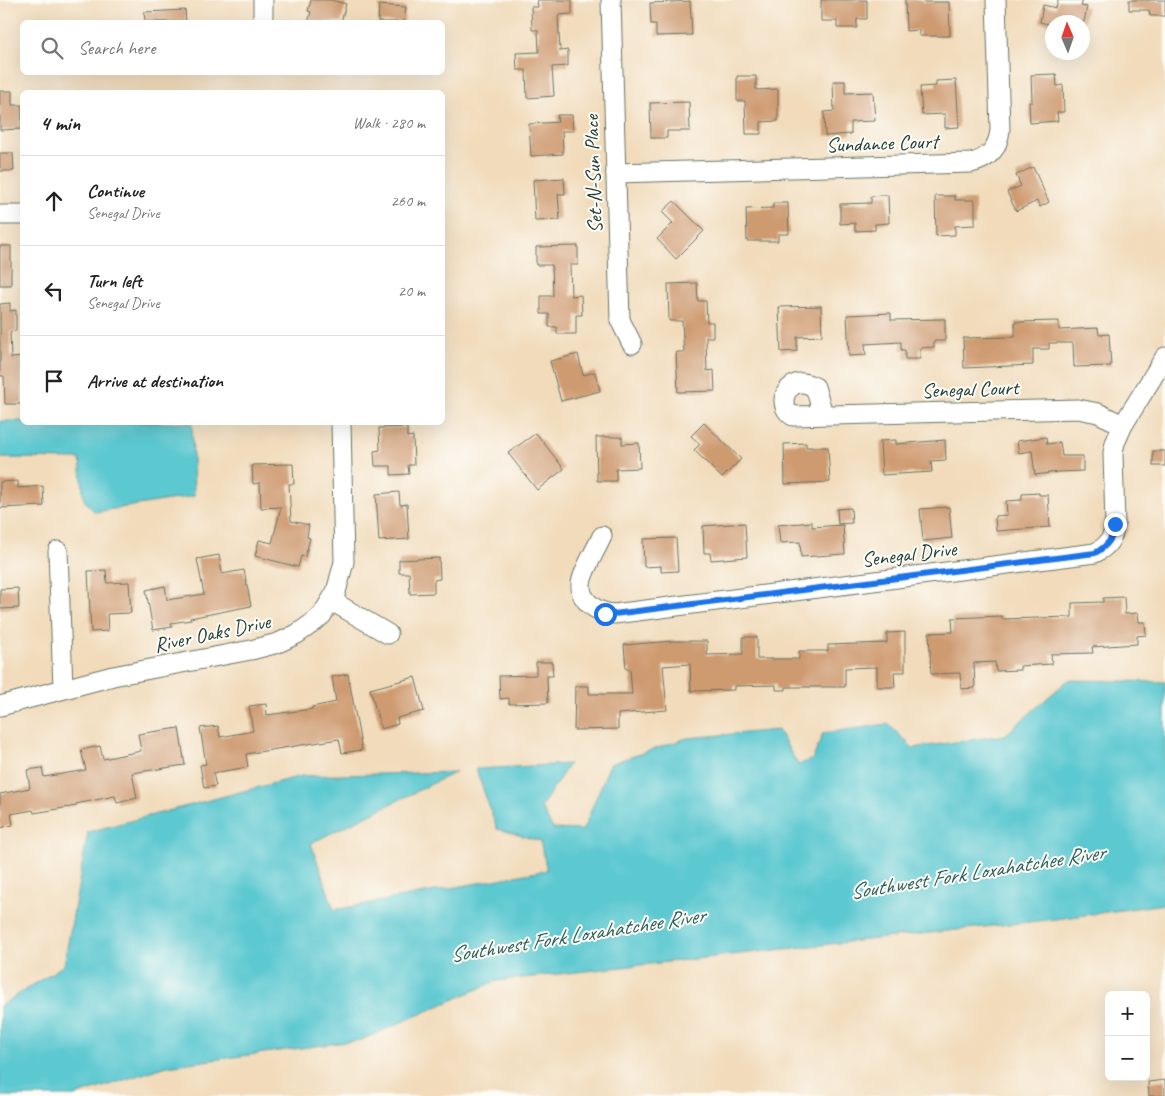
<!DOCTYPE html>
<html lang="en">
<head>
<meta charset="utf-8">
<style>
	body { margin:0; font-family:Caveat,sans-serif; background:#f6f6f6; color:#222 }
	.controls { position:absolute; right:15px; bottom:15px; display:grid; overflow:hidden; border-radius:8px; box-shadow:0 5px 20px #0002 }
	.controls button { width:45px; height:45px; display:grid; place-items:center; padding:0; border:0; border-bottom:1px solid #e0e0e0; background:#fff; color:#222; font:25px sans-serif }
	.compass { position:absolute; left:1045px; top:15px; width:45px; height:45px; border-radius:50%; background:#fff; box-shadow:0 5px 20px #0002; rotate:358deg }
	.stop { position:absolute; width:15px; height:15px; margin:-11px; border:4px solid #1a73e8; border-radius:50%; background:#fff }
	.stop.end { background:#1a73e8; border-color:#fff; box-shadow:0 1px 5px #0008 }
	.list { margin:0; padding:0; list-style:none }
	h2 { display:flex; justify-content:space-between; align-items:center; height:65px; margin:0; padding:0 20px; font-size:21px }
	h2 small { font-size:16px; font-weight:400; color:#767676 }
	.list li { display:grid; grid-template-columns:32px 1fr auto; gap:15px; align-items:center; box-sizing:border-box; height:90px; padding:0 20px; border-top:1px solid #e0e0e0 }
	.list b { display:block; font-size:19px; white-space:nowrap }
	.list p { margin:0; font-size:16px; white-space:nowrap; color:#767676 }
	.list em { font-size:16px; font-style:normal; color:#767676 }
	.icon { flex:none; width:28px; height:28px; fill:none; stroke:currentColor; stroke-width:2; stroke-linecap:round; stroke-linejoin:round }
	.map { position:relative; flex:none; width:1165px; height:1096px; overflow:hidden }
	.search { position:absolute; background:#fff; box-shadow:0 5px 20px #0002; left:20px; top:20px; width:425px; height:55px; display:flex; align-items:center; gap:12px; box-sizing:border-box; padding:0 18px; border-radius:8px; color:#767676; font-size:19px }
	.panel { position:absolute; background:#fff; box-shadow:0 5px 20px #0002; left:20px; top:90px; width:425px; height:335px; border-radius:8px }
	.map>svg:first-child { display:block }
	.water { fill:#5bc8d0; stroke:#3d8282 }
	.building { fill:#ce9a6f }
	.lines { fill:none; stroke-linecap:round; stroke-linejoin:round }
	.minor-casing { stroke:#687463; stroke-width:21 }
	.minor { stroke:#fff; stroke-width:19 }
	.route { stroke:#1a73e8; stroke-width:6 }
	.labels { text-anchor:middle; stroke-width:4; stroke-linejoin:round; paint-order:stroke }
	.street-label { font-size:21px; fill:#1f3d34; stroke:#fdfcf7 }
	.water-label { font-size:22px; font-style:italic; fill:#2e605b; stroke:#fdfcf7 }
</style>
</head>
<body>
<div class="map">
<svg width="1165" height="1096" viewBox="0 0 1165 1096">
	<rect width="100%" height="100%" fill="#fdfcf7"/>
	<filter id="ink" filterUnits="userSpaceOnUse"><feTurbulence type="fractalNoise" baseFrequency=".02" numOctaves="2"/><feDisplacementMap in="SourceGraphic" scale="10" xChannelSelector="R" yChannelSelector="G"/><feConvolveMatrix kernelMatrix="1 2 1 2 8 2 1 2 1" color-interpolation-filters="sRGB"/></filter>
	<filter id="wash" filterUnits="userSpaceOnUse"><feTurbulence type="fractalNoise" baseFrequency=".0096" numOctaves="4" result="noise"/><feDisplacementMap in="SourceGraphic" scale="20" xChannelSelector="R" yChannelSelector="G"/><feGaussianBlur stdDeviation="1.12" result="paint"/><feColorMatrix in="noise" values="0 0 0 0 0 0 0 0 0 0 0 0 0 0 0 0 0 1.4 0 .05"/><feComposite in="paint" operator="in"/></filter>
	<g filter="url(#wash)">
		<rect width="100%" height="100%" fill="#f1dbbb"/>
		<g class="water">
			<path d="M0 421H22V422L192 423 194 496 95 512 84 500 80 459 0 458Z"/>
			<path d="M1068 680 1165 682V904L1056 919 496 981 361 1040 167 1066 75 1096H0V1006L64 965 88 832 301 776 456 772 311 843 334 910 547 870 540 841 497 829 476 769 569 764 541 807 553 829 583 830 610 764 687 738 778 730 798 765 813 759 823 733 888 724 913 748 1005 735Z"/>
		</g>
		<g id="blocks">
			<g class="building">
				<path d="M311 0H331L346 4 341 22H308L311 12 308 11Z"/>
				<path d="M537 0H572V14L558 15 560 51 568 50V66L552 67 554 96 527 98 526 70H517L516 53 539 52 538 30H532L531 7H538Z"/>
				<path d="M821 0H867V19H857V28H837V21H821Z"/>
				<path d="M905 0H923V2H949L950 36H919V30L906 31Z"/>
				<path d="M1058 0H1083L1081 6 1087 7 1084 22H1052V25L1040 22 1043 5 1056 8Z"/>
				<path d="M1129 0H1165V16H1150L1149 10H1129Z"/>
				<path d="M690 1 692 35 656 36V24H651L650 3Z"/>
				<path d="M379 5 406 7 404 22H378Z"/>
				<path d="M185 10 186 22H145L144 12Z"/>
				<path d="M1056 74 1057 86 1063 85 1064 112H1057L1058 121 1030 123 1029 102H1032L1031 75Z"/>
				<path d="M737 76H756V90L778 89V121L761 122V134H746L745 101H737Z"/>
				<path d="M956 80 959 127 945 128V114L922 115 920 87 936 86V81Z"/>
				<path d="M833 81H845V93L873 92 875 121 851 122V134L825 136 824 112 834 111Z"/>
				<path d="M0 91H12V105H22V129L0 130Z"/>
				<path d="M689 102 690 131H667V138H651L650 103Z"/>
				<path d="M557 115H572L573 131H562L563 154 531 156 529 124 558 122Z"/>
				<path d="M0 153H13L14 171H0Z"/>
				<path d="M1033 167 1049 202 1040 207 1037 201 1016 211 1007 192 1021 186 1016 175Z"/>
				<path d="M564 178 565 194H558L560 220 535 221 533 180Z"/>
				<path d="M888 195 889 223 875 224V230L855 231V223L840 224V204L871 203V196Z"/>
				<path d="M935 196H955V200H975V225L955 226V235L936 236Z"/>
				<path d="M674 201 704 231 676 259 657 239 673 223 662 212Z"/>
				<path d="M773 203H788L789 234H778V241H747L746 209 773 208Z"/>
				<rect x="0" y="246" width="11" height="39"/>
				<path d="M578 246V265H570L571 296 581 295 582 315H576V334H557V327H549V314H541V296H553L552 265H536V247Z"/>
				<path d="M697 283 698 301H706L707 322H713V337H706L707 371 714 370 715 391 678 392 676 352H684L682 321H669L668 284Z"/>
				<path d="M10 303V311L16 310V331L10 332 11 358 22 357V404H5L4 376H0V304Z"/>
				<path d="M821 306 822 336 797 337V351L781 352 779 307Z"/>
				<path d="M891 313V320L945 319V341H934V347L920 348V359H905V350H901V342L865 344 866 355 849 356 847 315Z"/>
				<path d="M1059 321V330L1098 328 1099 335 1109 334 1111 366 1074 367 1073 343H1049V349H1033V365L964 368 963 338 1015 337V322Z"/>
				<path d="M578 354 583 375 595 372 600 391 561 401 550 361Z"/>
				<path d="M704 423 741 459 722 478 694 450 700 444 691 436Z"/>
				<path d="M407 427V437L413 436 414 465H408L409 474 391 475V466H375L374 451 380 450 379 428Z"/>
				<path d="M536 433 564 469 537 490 508 453Z"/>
				<path d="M596 437H622V444L639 443 640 468 616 469V481H597Z"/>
				<path d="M1046 437 1047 444 1060 442 1062 456H1083V471L1058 472 1035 475 1032 451 1019 453 1017 441Z"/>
				<path d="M896 440V444L945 440 946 460 931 461 932 472 882 475 880 441Z"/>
				<path d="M806 443V447H828L830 482 785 484 784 444Z"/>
				<rect x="1153" y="451" width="12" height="15"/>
				<path d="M293 464 294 484H289L291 521 309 525 307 537 310 538 305 557 301 556 298 567 255 556 259 540 272 543 281 507 261 508 260 483 253 484 252 465Z"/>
				<path d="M18 481V488L43 486 44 506 0 508V482Z"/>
				<path d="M399 492 400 505 407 504 409 539 379 541 376 494Z"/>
				<path d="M1039 493V495H1048L1050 527 996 531 995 516 1007 515 1006 501 1022 500V494Z"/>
				<path d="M949 507 952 538 923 541 920 509Z"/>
				<path d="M851 508 852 523 838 524 837 509Z"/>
				<path d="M812 522V527L843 525 845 554 801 557 800 542 780 543 778 525Z"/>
				<path d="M745 523 747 557 711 560 710 553H704L703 526Z"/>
				<path d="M676 538 678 571 661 572V566L644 567 643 539Z"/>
				<path d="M219 555 222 574 244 570 251 606 190 618 191 620 171 623 172 627 153 630 146 590 165 586 167 600 204 594 197 559Z"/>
				<path d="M439 558 440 579 434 580V593L410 594 409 573H399V560Z"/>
				<path d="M106 570 107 583 129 582 131 613 107 614 108 631 91 632 88 571Z"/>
				<path d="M18 588 19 608 0 609V589Z"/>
				<path d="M1124 597 1125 614 1138 613 1139 622H1145L1146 635 1137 636V644L1092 647 1093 653 1051 654 1052 664 1020 666V670L996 671 995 662 974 663 975 688 961 689 960 673 931 674 929 633 953 632 952 618 1002 616V619L1072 617V603L1103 602V598Z"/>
				<path d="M905 632V672H894L895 687H877V667L845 668V687H786V690H776V685L734 686V690L691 691 690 664 663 666 667 710 618 714V729L574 730 575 686H589V694H632L630 669H626L624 645 673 641H707V655L743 654V637H757V659H799V651H828V645L887 643V633Z"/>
				<path d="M536 662H552L553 676H547L548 703 509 704V698L500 699 499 676 536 675Z"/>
				<path d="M348 674 362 750 342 753 339 739 246 754 248 767 213 773 216 786 204 788 200 765 206 764 200 728 218 726 220 737 253 731 249 706 266 704 267 715 312 709V707L336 702 332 677Z"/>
				<path d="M415 677 424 711 397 718 398 724 381 729 370 689Z"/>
				<path d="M179 728 185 765 132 773 137 798 117 803 115 796 76 804V806L34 813 33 810 11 814 13 825 0 828V794L30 788 27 770 42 768 44 777 86 770 81 750 100 746 103 759 141 751 138 734Z"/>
				<path d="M1165 1080V1096H1149L1148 1082Z"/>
			</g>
		</g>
	</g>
	<g filter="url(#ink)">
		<use href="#blocks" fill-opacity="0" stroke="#687463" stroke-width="1"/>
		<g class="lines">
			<defs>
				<g id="minor">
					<path d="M263 0V16"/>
					<path d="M611 0 620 320 632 344"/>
					<path d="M616 173 971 163C989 159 998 148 1000 130L996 0"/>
					<path d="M0 215H22"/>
					<path d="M815 415 821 407 815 387C810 385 804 382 799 383 783 387 778 407 793 416L1078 409 1098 413 1123 425"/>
					<path d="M602 536C596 550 586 565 582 579 576 600 597 613 614 614L1095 553C1108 546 1113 539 1115 524L1113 453 1115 443 1123 425 1165 357"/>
					<path d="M58 551 63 688"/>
					<path d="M332 601 388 634"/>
					<path d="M0 706 113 676 251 650 278 643 297 634 314 622 322 615 336 592 344 562 341 422"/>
				</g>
			</defs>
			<use href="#minor" class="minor-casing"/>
			<use href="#minor" class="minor"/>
		</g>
	</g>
	<g class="lines" filter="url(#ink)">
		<path class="route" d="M605 614H614L1095 553C1108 546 1113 538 1115 524"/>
	</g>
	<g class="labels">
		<g class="street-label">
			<text transform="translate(882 143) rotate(-2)" y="7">Sundance Court</text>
			<text transform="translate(593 174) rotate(-92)" y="7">Set-N-Sun Place</text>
			<text transform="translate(970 389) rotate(-2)" y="7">Senegal Court</text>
			<text transform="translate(909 554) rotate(-7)" y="7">Senegal Drive</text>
			<text transform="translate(212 633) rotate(-12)" y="7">River Oaks Drive</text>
		</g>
		<g class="water-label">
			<text transform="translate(977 871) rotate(-9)" y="8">Southwest Fork Loxahatchee River</text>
			<text transform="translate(577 934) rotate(-9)" y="8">Southwest Fork Loxahatchee River</text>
		</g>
	</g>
</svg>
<div class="controls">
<button>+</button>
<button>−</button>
</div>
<svg class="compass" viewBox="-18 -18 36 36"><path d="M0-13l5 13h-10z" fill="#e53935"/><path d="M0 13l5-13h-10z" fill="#767676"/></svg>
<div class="stop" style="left:605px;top:614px"></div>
<div class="stop end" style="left:1115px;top:524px"></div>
<div class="search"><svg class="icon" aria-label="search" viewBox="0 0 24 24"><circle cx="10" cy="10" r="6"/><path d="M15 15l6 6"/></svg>Search here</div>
<section class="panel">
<h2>4 min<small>Walk · 280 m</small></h2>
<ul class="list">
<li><svg class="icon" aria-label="ahead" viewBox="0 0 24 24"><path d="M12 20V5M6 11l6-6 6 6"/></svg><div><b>Continue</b><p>Senegal Drive</p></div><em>260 m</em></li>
<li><svg class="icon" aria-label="left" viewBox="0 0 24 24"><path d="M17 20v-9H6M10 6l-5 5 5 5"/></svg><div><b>Turn left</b><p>Senegal Drive</p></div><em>20 m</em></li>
<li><svg class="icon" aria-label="arrive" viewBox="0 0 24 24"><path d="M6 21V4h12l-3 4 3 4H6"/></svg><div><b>Arrive at destination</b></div></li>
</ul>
</section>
</div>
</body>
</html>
